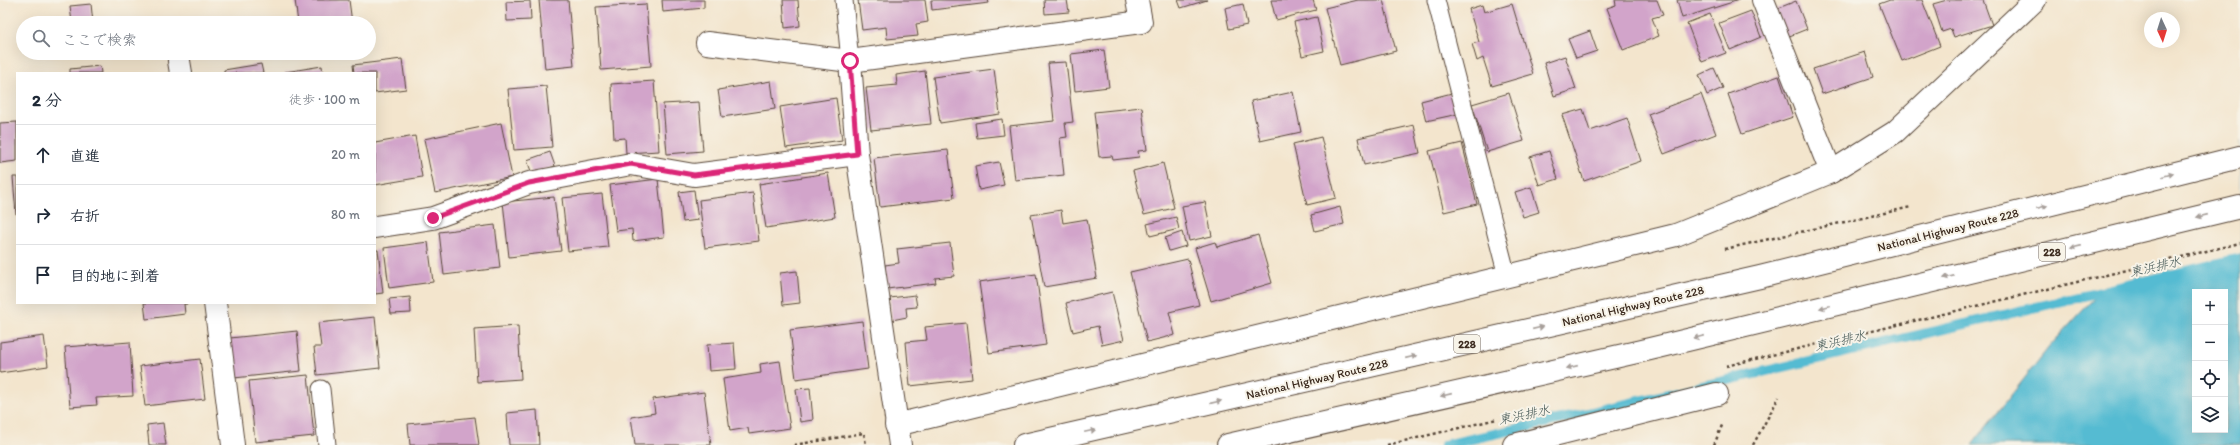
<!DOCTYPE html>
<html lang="ja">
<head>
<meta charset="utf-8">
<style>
	body { margin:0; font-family:Itim,"Klee One",sans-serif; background:#f2f2f3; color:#1f2937 }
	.controls { position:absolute; right:12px; bottom:12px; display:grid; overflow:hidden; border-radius:0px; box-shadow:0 4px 16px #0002 }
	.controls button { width:36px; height:36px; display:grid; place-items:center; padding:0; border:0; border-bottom:1px solid #e0e1e3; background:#fff; color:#1f2937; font:20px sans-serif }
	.compass { position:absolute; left:2144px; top:12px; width:36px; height:36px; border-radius:50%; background:#fff; box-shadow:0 4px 16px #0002; rotate:176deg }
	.stop { position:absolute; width:12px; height:12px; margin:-9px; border:3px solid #db2777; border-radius:50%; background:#fff }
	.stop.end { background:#db2777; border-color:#fff; box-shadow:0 1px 4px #0008 }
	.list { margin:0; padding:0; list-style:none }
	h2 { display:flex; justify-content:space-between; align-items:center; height:52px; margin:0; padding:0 16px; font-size:17px }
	h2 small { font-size:13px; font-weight:400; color:#747a83 }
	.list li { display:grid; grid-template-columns:26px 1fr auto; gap:12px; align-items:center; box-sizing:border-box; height:60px; padding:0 16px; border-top:1px solid #e0e1e3 }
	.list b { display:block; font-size:15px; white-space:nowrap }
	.list em { font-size:13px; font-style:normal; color:#747a83 }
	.icon { flex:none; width:22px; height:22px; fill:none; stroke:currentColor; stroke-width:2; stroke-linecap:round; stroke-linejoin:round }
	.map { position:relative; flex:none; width:2240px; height:445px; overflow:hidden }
	.search { position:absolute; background:#fff; box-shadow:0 4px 16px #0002; left:16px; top:16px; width:360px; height:44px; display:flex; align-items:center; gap:10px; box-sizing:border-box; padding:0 14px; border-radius:22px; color:#747a83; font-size:15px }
	.panel { position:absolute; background:#fff; box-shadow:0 4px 16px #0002; left:16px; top:72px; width:360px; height:232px; border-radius:0px }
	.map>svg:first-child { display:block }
	.water { fill:#55bbd2; stroke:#487278; fill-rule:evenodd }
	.pier { fill:#f3e5cd }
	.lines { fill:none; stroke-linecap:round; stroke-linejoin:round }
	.stream { stroke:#55bbd2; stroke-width:10 }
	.building { fill:#d2a4ca }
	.lane-casing { stroke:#574638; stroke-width:19 }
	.street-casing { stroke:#574638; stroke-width:24 }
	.highway-casing { stroke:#574638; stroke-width:24 }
	.path { stroke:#574638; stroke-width:2.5; stroke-dasharray:3 3; stroke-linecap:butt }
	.lane { stroke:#fff; stroke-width:17 }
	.street { stroke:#fff; stroke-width:22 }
	.highway { stroke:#fff; stroke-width:22 }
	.oneway { fill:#a79f9a }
	.route { stroke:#db2777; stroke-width:5 }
	.labels { text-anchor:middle; stroke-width:4; stroke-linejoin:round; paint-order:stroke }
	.shield { fill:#f7f3e8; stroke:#73665b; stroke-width:1 }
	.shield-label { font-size:11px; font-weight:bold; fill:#3b2a1e }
	.street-label { font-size:12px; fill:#3b2a1e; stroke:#f7f3e8 }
	.water-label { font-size:13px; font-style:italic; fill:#435654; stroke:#f7f3e8 }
</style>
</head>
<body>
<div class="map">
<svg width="2240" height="445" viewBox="0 0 2240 445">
	<rect width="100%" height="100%" fill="#f7f3e8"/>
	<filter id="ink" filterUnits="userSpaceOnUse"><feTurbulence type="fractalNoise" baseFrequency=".025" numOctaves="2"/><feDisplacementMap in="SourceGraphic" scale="8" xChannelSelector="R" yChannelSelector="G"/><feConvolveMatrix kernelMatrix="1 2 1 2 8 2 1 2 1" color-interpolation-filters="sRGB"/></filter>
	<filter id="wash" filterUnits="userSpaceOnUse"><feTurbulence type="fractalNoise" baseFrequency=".012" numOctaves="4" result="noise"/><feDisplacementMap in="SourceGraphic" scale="16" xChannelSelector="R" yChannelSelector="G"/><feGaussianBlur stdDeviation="0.9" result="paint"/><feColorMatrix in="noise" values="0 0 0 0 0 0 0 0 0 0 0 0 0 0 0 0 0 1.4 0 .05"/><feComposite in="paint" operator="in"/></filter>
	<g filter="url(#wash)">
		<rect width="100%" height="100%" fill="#f3e5cd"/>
		<path class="water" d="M2240 140V445H1972L2049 347ZM2195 292H2225V430H2195Z"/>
		<path class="pier" d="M2240 138V253L2103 286 2239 138Z"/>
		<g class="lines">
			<path class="stream" d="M1445 445 1593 412 2113 289"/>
		</g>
		<g id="blocks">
			<g class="building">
				<path d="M295 0H349L352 23H298Z"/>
				<path d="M539 0H568L574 66 545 69Z"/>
				<path d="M662 0H704V8L663 12Z"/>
				<path d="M783 0H798L800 26 785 28Z"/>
				<path d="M858 0H925L928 22 916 24 918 36 887 39 886 27 862 30Z"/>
				<path d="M931 0H988L989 3 932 10Z"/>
				<path d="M1044 0H1067L1069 12 1045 14Z"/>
				<path d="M1178 0H1207L1181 8Z"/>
				<path d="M1271 0H1313L1316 10 1276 20Z"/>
				<path d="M1358 0H1383L1396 51 1340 65 1325 8Z"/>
				<path d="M1615 0H1657L1663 15 1652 18 1659 36 1623 50 1607 8 1616 5Z"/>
				<path d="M1677 0H1739L1682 18Z"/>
				<path d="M1890 0H1922L1940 46 1902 61 1879 4Z"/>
				<path d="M1947 0H1983L1992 25 1954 37 1951 29 1942 32 1933 4Z"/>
				<path d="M530 1 531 20 507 21 506 2Z"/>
				<path d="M1796 1 1807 29 1787 37 1776 9Z"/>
				<path d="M91 4 93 23H72L70 6Z"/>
				<path d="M646 4 651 66 601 70 596 7Z"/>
				<path d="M1243 4 1247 25 1229 29 1225 8Z"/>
				<path d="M1512 4 1533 74 1492 86 1483 58 1477 61 1472 44 1479 42 1469 9 1482 5 1484 12Z"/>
				<path d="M1751 11 1761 37 1730 50 1719 23Z"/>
				<path d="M1710 14 1726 53 1702 62 1687 23Z"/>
				<path d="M1317 17 1324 51 1302 56 1294 22Z"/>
				<path d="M1590 31 1597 51 1576 58 1568 39Z"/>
				<path d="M1104 50 1109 87 1075 91 1071 54Z"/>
				<path d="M1865 52 1873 77 1822 94 1813 69Z"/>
				<path d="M1565 56 1576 89 1554 96 1544 63Z"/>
				<path d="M402 59 406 89 375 93V73H354L353 65Z"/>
				<path d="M1066 62 1073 122 1065 123 1067 137 1060 138 1064 175 1015 180 1009 126 1054 121 1048 63Z"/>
				<path d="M261 64 263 73H224V70Z"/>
				<path d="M100 66 101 73H70V69Z"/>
				<path d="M322 66 323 73H285V72Z"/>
				<path d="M1714 68 1723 88 1707 95 1699 75Z"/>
				<path d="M994 69 1000 114 940 123 933 77Z"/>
				<path d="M925 71 931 124 871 130 866 88 897 85 896 75Z"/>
				<path d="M1779 76 1793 117 1742 134 1728 94Z"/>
				<path d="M654 81 659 151 626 153 625 138 614 139 611 84Z"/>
				<path d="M771 81 775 109 722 117 718 90Z"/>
				<path d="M546 86 552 147 514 150 508 89Z"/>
				<path d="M1293 92 1301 132 1260 141 1251 101Z"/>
				<path d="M1452 93 1458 114 1426 121 1421 101Z"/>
				<path d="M1509 93 1524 141 1487 152 1472 104Z"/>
				<path d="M1701 94 1716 134 1664 154 1648 114Z"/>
				<path d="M836 98 842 140 786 148 780 107Z"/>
				<path d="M699 102 703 151 667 154 663 104Z"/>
				<path d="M1142 107 1147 150 1138 151 1139 157 1113 160 1112 156 1099 157 1094 112Z"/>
				<path d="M1583 109 1590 131 1627 118 1641 161 1584 181 1562 115Z"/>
				<path d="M1002 119 1004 135 977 138 975 123Z"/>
				<path d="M17 122V161L0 163V123Z"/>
				<path d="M501 123 512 177 435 193 424 139Z"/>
				<path d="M1414 125 1420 153 1364 165 1358 138Z"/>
				<path d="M415 136 422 177 375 185V143Z"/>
				<path d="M1321 137 1336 198 1307 205 1293 144Z"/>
				<path d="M1462 143 1477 204 1444 212 1429 151Z"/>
				<path d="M948 150 954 198 880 207 874 158Z"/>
				<path d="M1549 151 1558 179 1539 185 1530 157Z"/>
				<path d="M550 152 555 166 532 174 527 160Z"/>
				<path d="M999 162 1004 185 979 190 975 166Z"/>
				<path d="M1163 163 1174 208 1144 215 1133 171Z"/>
				<path d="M828 173 835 217 766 228 759 184Z"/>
				<path d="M13 177H17V214H16Z"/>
				<path d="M658 179 664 237 633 241 632 229 616 231 610 185Z"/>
				<path d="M1531 187 1539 212 1523 217 1515 192Z"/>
				<path d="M694 190 698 220 683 222 679 192Z"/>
				<path d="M753 193 759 241 705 248 699 200Z"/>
				<path d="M602 194 608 247 568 251 562 198Z"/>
				<path d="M554 197 561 251 509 257 503 202Z"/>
				<path d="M1205 202 1212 236 1189 241 1182 206Z"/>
				<path d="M1340 207 1344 224 1315 231 1311 215Z"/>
				<path d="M1061 210 1063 223 1087 219 1097 278 1044 287 1031 215Z"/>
				<path d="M1176 217 1179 229 1150 236 1147 224Z"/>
				<path d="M495 225 500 268 444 275 439 232Z"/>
				<path d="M1182 232 1186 246 1169 251 1165 238Z"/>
				<path d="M1258 235 1272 283 1211 301 1195 248 1215 242 1217 247Z"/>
				<path d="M428 242 433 282 389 288 384 248Z"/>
				<path d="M950 243 954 276 935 278 936 283 887 289 885 265 899 263 897 249Z"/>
				<path d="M375 250H378L383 293 375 294Z"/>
				<path d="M1188 259 1199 305 1169 312 1175 335 1147 342 1130 272Z"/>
				<path d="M797 271 800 303 783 305 780 273Z"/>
				<path d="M1036 274 1046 345 989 353 979 282Z"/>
				<path d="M1112 292 1124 340 1102 345 1098 326 1073 332 1066 303Z"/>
				<path d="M915 295 917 307 906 308 907 317 892 320 890 298Z"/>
				<path d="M410 297 411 313 391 314 389 299Z"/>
				<path d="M144 303H187V304H184L185 314 146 319Z"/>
				<path d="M375 317 380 368 317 375 314 347H321L318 323Z"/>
				<path d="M862 321 868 369 796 379 790 330Z"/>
				<path d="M966 323 972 379 910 386 906 342 927 340 925 327Z"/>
				<path d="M518 326 521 379 477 382 474 329Z"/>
				<path d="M297 331 301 371 234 378 230 338Z"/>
				<path d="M44 336 48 366 0 373V342Z"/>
				<path d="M130 342 133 396 96 398 97 405 70 407 65 347Z"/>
				<path d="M734 343 736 369 709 371 707 345Z"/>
				<path d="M200 359 205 399 145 406 140 366Z"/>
				<path d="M780 361 790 428 749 434 748 428 730 431 723 379 761 373 760 364Z"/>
				<path d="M308 375 314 436 255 442 249 381Z"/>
				<path d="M810 388 813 420 800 422 796 389Z"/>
				<path d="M704 392 711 445H635L631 417 655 413 653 399Z"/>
				<path d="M537 410 539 445H509L507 413Z"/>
				<path d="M475 417 479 445H410L408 424Z"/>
				<path d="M163 423 166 445H149L147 425Z"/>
			</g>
		</g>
	</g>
	<g filter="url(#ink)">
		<use href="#blocks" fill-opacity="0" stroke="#574638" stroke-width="1"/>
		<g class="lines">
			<defs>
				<g id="lane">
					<path d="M844 0 850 61"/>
					<path d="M1436 0 1507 276"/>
					<path d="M321 389 327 445"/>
				</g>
				<g id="street">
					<path d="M1763 0 1831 172"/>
					<path d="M707 43 850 61 1141 22 1137 0"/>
					<path d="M179 61 181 73"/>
					<path d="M850 61 857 154 900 445"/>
					<path d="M375 227 433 218 529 183 631 164 694 175 857 154"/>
					<path d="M215 303 233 445"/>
					<path d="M896 425 1676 235 1831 172 1895 132 2035 0"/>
					<path d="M1514 445 1717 394"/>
				</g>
				<g id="highway">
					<path d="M1024 445 1760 277 2240 157"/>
					<path d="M1228 445 1650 349 2240 207"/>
				</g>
			</defs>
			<use href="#lane" class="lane-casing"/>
			<use href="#street" class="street-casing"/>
			<use href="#highway" class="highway-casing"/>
			<g class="path">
				<path d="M1725 249 1911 207"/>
				<path d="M1726 366 2240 243"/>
				<path d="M794 445 864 433 866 445"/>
				<path d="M1387 445 1497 419"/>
				<path d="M1714 445 1723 423"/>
				<path d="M1753 445 1779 397"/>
			</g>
			<use href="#lane" class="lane"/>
			<use href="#street" class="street"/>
			<use href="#highway" class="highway"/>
		</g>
		<defs><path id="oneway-solid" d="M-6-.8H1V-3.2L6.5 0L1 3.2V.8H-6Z"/></defs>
		<g class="oneway">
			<use href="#oneway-solid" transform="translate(2168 175) rotate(-14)"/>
			<use href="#oneway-solid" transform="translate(2042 207) rotate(-14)"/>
			<use href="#oneway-solid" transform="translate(2202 216) rotate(167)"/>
			<use href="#oneway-solid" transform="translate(2076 247) rotate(167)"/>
			<use href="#oneway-solid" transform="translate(1949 277) rotate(167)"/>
			<use href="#oneway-solid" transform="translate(1825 307) rotate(166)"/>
			<use href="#oneway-solid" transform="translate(1538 328) rotate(-13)"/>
			<use href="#oneway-solid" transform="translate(1699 337) rotate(166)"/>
			<use href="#oneway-solid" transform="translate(1411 357) rotate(-13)"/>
			<use href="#oneway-solid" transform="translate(1572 367) rotate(167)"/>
			<use href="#oneway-solid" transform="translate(1446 395) rotate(167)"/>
			<use href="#oneway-solid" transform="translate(1216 402) rotate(-13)"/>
			<use href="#oneway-solid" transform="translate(1090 431) rotate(-12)"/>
		</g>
	</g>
	<g class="lines" filter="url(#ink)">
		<path class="route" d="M433 218 529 183 631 164 694 175 857 154 850 61"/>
	</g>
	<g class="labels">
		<g class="shield">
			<rect x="2039" y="243" width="26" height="18" rx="3"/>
			<rect x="1454" y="335" width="26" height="18" rx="3"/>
		</g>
		<g class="shield-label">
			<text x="2052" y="256">228</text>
			<text x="1467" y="348">228</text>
		</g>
		<g class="street-label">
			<text transform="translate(1948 230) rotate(-14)" y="4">National Highway Route 228</text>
			<text transform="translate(1633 306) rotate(-13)" y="4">National Highway Route 228</text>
			<text transform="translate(1317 379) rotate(-13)" y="4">National Highway Route 228</text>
		</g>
		<g class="water-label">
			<text transform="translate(2155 266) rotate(-13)" y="5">東浜排水</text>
			<text transform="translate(1840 340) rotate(-13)" y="5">東浜排水</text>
			<text transform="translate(1524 414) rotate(-12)" y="5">東浜排水</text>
		</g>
	</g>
</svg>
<div class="controls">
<button>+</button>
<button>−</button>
<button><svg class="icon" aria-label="locate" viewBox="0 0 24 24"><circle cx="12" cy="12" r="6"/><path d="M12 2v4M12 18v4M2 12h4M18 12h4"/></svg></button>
<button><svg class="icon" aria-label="layers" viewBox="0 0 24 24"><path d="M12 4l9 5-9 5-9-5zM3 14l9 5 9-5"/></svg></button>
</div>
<svg class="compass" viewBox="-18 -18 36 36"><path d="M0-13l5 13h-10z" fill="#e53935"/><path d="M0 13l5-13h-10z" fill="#747a83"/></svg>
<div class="stop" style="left:850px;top:61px"></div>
<div class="stop end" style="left:433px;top:218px"></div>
<div class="search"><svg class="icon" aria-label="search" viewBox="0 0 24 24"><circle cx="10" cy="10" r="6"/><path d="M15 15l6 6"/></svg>ここで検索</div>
<section class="panel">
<h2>2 分<small>徒歩 · 100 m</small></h2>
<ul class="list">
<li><svg class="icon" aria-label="ahead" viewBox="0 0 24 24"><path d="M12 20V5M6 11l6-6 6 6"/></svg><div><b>直進</b></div><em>20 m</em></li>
<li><svg class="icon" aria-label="right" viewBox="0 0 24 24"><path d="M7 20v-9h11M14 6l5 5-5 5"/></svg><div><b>右折</b></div><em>80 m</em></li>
<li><svg class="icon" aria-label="arrive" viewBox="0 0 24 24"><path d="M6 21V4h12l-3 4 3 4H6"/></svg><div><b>目的地に到着</b></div></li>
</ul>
</section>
</div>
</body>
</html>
